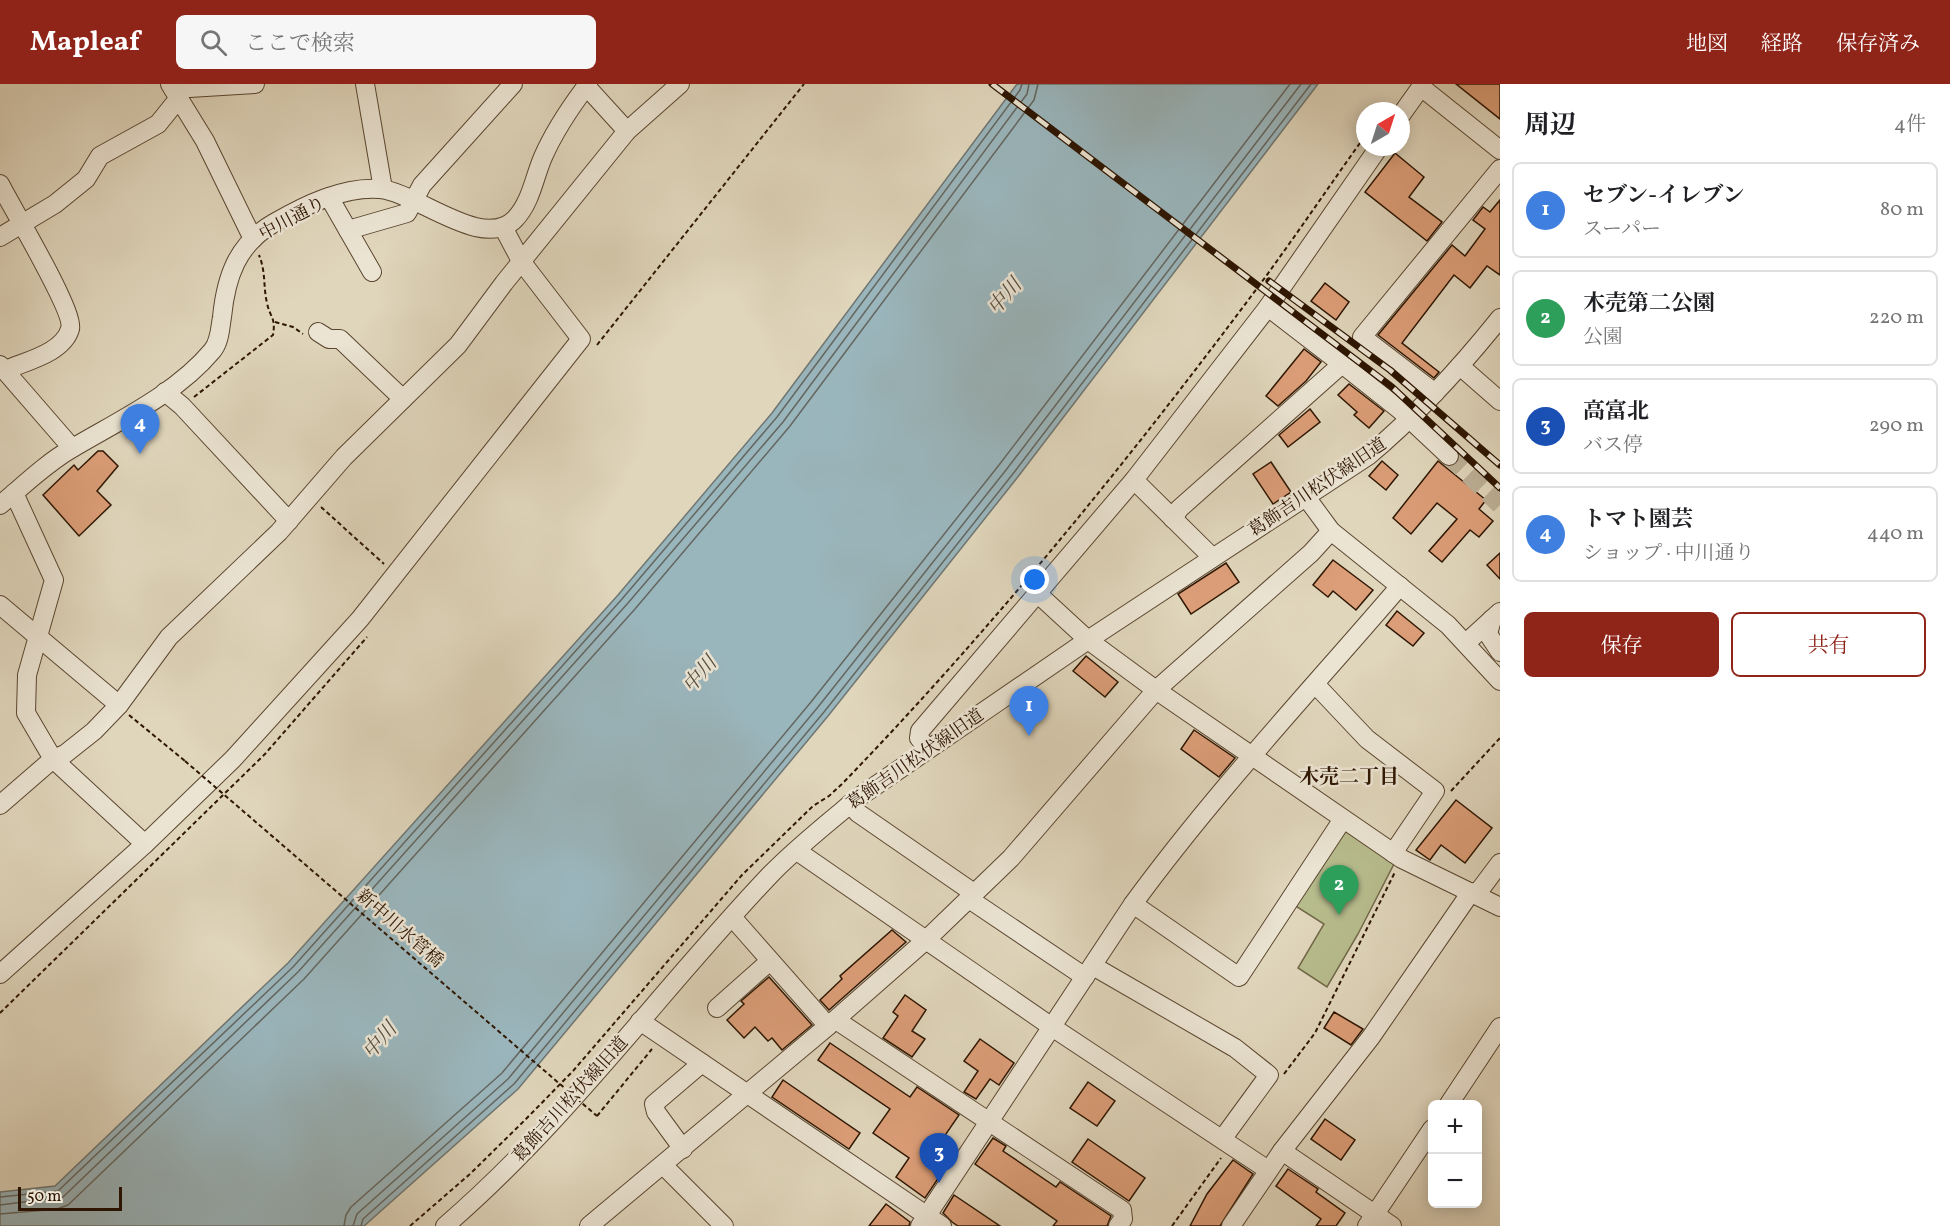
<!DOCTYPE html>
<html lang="ja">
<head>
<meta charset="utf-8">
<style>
	body { margin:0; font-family:Vollkorn,"Noto Serif JP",serif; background:#f6f6f6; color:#202124 }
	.controls { position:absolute; right:18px; bottom:18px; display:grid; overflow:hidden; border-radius:9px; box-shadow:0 3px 15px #0003 }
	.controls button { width:54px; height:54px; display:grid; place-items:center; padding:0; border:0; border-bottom:2px solid #e0e0e0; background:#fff; color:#202124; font:30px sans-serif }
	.compass { position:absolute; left:1356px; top:18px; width:54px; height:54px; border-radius:50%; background:#fff; box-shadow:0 3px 15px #0003; rotate:39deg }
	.scale { position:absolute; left:18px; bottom:15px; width:104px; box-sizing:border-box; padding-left:6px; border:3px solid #2e1602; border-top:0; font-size:16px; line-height:21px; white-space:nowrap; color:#2e1602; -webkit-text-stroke:4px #ebe4d3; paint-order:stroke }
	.you { position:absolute; left:1035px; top:496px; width:21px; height:21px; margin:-15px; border:4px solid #fff; border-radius:50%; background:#1a73e8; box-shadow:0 0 0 9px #1a73e833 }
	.badge { display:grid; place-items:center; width:39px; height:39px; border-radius:50%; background:#8f2418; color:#fff; font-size:20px; font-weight:700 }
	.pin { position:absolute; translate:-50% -50px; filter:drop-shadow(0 2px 3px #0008) }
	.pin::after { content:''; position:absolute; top:32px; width:21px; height:18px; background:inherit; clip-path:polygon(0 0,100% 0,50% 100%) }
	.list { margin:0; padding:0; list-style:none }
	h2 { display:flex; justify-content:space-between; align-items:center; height:78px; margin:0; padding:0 24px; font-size:26px }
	h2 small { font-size:20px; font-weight:400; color:#757577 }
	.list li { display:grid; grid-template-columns:39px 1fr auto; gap:18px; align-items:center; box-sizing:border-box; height:96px; margin:0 12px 12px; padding:0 12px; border:2px solid #e0e0e0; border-radius:9px }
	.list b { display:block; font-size:22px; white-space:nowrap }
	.list p { margin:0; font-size:20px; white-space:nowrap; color:#757577 }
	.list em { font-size:20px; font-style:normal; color:#757577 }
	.actions { display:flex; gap:12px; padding:18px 24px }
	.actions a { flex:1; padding:14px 0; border:2px solid #8f2418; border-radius:9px; text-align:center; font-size:21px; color:#8f2418 }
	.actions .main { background:#8f2418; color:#fff }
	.icon { flex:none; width:33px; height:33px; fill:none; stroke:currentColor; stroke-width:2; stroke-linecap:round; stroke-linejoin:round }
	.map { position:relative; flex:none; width:1500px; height:1142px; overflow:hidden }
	header { display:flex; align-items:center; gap:36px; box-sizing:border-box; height:84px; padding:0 30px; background:#8f2418; color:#fff }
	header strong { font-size:28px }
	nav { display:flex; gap:33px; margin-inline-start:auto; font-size:21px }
	.search { width:420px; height:54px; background:#f6f6f6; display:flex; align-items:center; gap:15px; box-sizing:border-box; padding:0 21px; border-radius:9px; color:#757577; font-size:22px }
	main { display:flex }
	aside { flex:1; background:#fff }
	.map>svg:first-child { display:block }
	.green { fill:#b7bc8d; stroke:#726948; stroke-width:1.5 }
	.water { fill:#9ab6bd; stroke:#6f7672; stroke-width:1.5 }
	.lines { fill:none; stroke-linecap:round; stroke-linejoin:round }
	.shore { stroke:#646660; stroke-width:1.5 }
	.building { fill:#dc9e78; stroke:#2e1602; stroke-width:1.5 }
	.minor-tunnel { stroke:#bcb097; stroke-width:18; stroke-dasharray:18 9; stroke-linecap:butt }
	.minor-casing { stroke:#5a4630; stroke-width:20 }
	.path { stroke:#2e1602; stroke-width:2; stroke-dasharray:4.5 3; stroke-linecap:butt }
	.minor { stroke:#ebe4d3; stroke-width:18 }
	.rail-casing { stroke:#2e1602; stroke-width:7 }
	.rail { stroke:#ebe4d3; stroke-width:4.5; stroke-dasharray:14; stroke-linecap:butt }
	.path-bridge { stroke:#2e1602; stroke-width:2; stroke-dasharray:4.5 3; stroke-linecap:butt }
	.labels { text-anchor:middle; stroke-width:5; stroke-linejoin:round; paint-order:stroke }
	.street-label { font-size:18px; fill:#2e1602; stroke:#ebe4d3 }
	.water-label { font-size:20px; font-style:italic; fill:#544e43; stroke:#ebe4d3 }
	.neighbourhood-label { font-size:20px; font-weight:bold; fill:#2e1602; stroke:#ebe4d3 }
</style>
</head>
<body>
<header>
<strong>Mapleaf</strong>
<div class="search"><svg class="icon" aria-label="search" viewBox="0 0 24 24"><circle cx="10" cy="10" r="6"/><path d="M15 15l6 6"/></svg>ここで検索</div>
<nav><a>地図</a><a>経路</a><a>保存済み</a></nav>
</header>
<main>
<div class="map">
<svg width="1500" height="1142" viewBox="0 0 1500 1142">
	<rect width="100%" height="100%" fill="#e0d6bc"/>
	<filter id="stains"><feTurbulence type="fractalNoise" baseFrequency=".00333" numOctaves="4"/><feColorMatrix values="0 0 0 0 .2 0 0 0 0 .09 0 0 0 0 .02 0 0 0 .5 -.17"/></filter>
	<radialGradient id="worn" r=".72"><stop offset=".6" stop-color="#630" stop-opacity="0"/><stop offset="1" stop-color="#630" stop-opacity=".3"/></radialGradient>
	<path class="green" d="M1347 746 1394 780 1358 850 1327 903 1298 884 1324 840 1294 821 1340 747Z"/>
	<path class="water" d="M1017 0H1318L1017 394 828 632 518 1005 364 1142H0V1108L55 1102 288 879 618 511 772 329Z"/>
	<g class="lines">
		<g class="shore">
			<path d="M0 1113 58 1107 293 883 622 515 777 333 1020 6 1022 0"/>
			<path d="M0 1121 63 1113 298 888 628 519 783 338 1027 10 1029 0"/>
			<path d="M0 1130 57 1125 68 1121 304 895 635 525 790 342 1034 16 1038 0"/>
			<path d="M344 1142 346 1131 351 1123 502 989 811 618 999 381 1290 0"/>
			<path d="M353 1142 357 1130 508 995 818 623 1006 386 1301 0"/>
			<path d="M361 1142 363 1135 514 1000 824 628 1012 391 1311 0"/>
		</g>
	</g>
	<g class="building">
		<path d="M1456 0H1500V35Z"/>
		<path d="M1395 69 1424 93 1409 113 1442 138 1427 157 1365 108Z"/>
		<path d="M1500 116V191L1487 182 1470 204 1454 191 1402 259 1439 288 1434 294 1378 251 1452 161 1465 172 1485 145 1473 136 1483 123 1490 128Z"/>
		<path d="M1325 199 1349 218 1336 236 1311 217Z"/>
		<path d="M1304 265 1321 278 1306 297 1278 322 1266 312Z"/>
		<path d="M1349 300 1384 327 1369 344 1354 331 1357 328 1338 311Z"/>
		<path d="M1310 325 1320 338 1288 363 1279 351Z"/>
		<path d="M98 367H103L118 382 97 407 111 421 79 452 43 411 74 381 78 386Z"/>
		<path d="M1382 377 1398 391 1386 406 1369 392Z"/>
		<path d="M1438 377 1486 416 1479 425 1493 437 1479 453 1470 446 1442 478 1429 467 1457 435 1437 419 1411 450 1393 434Z"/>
		<path d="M1271 378 1291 408 1273 420 1253 390Z"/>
		<path d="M1500 469V495L1487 481Z"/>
		<path d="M1333 476 1373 506 1356 526 1333 507 1328 513 1313 501Z"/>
		<path d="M1226 479 1239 498 1191 530 1178 510Z"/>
		<path d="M1397 527 1424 549 1413 562 1386 541Z"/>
		<path d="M1086 572 1118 598 1105 613 1073 587Z"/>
		<path d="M1194 646 1235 674 1219 693 1181 665Z"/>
		<path d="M1456 716 1492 744 1465 779 1441 761 1430 776 1416 766Z"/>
		<path d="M892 846 906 858 829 926 820 916 842 895 840 892Z"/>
		<path d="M769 893 812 941 782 966 772 954 768 957 755 943 744 954 727 936 744 920 741 917Z"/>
		<path d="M905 911 926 926 912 947 925 955 912 973 883 954 898 932 893 928Z"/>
		<path d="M1334 928 1363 945 1351 961 1324 944Z"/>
		<path d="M980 955 1014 979 999 1001 990 995 976 1015 964 1008 978 987 964 977Z"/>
		<path d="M830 959 910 1013 917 1003 959 1031 937 1063 952 1074 925 1114 896 1093 909 1074 873 1049 890 1025 818 976Z"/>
		<path d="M783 996 860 1049 849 1065 772 1013Z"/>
		<path d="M1088 998 1115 1017 1097 1042 1070 1024Z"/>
		<path d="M1325 1035 1355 1056 1341 1076 1311 1055Z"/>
		<path d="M993 1054 1006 1062 1003 1067 1056 1103 1060 1098 1111 1132 1107 1142H1053L1057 1137 975 1080Z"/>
		<path d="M1088 1055 1145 1094 1129 1117 1072 1078Z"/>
		<path d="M1233 1076 1253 1090 1220 1142H1190L1207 1110Z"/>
		<path d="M1288 1085 1318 1105 1316 1108 1345 1129 1336 1142H1316L1321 1135 1276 1102Z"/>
		<path d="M954 1111 1000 1142H958L952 1138 943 1129Z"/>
		<path d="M886 1120 910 1138 909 1142H869Z"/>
	</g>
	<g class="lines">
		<path class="minor-tunnel" d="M1449 372 1500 421"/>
		<defs>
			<g id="minor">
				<path d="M170 0 205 57 253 155"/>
				<path d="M365 0 383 105"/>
				<path d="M586 2 627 47"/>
				<path d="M173 5 255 0"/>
				<path d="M1401 31 1421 3 1500 66"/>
				<path d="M0 100C11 122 75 228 70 245 63 269 26 277 6 286"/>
				<path d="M329 113 372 188"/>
				<path d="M348 146 407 129 422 101 513 0"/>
				<path d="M0 153 55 120 86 95 100 72 158 40 179 14"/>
				<path d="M1268 223 1342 280"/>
				<path d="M318 248 329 255H340L403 315"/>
				<path d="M0 281 72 364"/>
				<path d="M1460 282 1500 317"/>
				<path d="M165 308 182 322 289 437"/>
				<path d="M1435 309 1362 253 1500 85"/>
				<path d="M1134 396 1212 473"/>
				<path d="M14 409 54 496 27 591 26 629 53 675 145 760"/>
				<path d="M1306 413 1331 447 1448 541 1500 597"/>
				<path d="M0 421C23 402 45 380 71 365 118 337 176 310 212 267 220 258 220 244 222 233 226 193 237 160 274 139 305 121 344 102 380 105 416 108 483 168 515 135 531 118 534 94 543 73 554 48 572 21 588 0"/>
				<path d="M1173 435 1179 425 1342 280 1400 326 1449 372"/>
				<path d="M1038 510 1088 556 1156 606 1402 775 1500 823"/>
				<path d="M0 521 119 621"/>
				<path d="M1492 535 1488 550 1500 568"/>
				<path d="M1466 559 1500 528"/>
				<path d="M1316 601 1367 655 1435 707 1393 769"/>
				<path d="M928 665 919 654 920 647 1134 396 1268 223 1379 63"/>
				<path d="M850 720 858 729 968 805 975 819 1085 893"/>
				<path d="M0 721 53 675 65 670 94 647 119 621 169 553 279 448 344 373 458 261 504 199 627 47 680 0"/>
				<path d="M797 767 1052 943 1268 1086"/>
				<path d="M1476 811 1500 779"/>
				<path d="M1133 820 1239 893 1343 735"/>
				<path d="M732 833 828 942"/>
				<path d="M1093 882 1235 964 1269 991 1223 1054"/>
				<path d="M0 890 145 760 233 675 360 535 581 255 521 177 503 143"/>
				<path d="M717 924 770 877"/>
				<path d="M836 936 1122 1126 1123 1135 1118 1142"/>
				<path d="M640 937 942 1142"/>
				<path d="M1449 1020 1500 943"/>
				<path d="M683 1065 656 1028 654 1020 702 979"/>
				<path d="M1282 1067 1392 1142"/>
				<path d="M663 1081 724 1142"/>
				<path d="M445 1142C566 1038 660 907 770 791 797 763 829 738 859 713L1088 556 1368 372C1417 331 1460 284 1500 234"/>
				<path d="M589 1142 828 942 926 856 1011 774 1156 606 1311 469 1331 447"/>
				<path d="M920 1142 1133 820C1215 708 1310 607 1400 502"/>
				<path d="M1231 1142 1282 1067 1371 953 1471 808"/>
				<path d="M1367 1142 1432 1045"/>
			</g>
		</defs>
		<use href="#minor" class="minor-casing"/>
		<g class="path">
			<path d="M275 238 293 243 303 250"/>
			<path d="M597 261 804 0"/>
			<path d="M194 313 273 251C276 233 270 234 267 219 263 202 266 188 259 171"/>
			<path d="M321 423 384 480"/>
			<path d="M129 631 185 677"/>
			<path d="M1451 707 1500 654"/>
			<path d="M0 929 265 670 367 553"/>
			<path d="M1284 990 1315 949 1395 788"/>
			<path d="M597 1032 652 965"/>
			<path d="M410 1142 470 1090 524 1037 573 987 742 791 813 722 829 712 842 700C990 547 1125 381 1252 211 1291 159 1327 105 1365 52"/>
			<path d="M1172 1142 1221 1074"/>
		</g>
		<use href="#minor" class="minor"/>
		<defs>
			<g id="rail">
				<path d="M992 0 1392 303 1500 404"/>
				<path d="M1269 197 1390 286 1500 381"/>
			</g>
		</defs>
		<use href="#rail" class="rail-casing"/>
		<use href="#rail" class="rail"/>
		<path class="path-bridge" d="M185 677 597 1032"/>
	</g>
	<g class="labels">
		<g class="street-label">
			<text transform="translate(292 134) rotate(-28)" y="6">中川通り</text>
			<text transform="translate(1317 403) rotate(-34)" y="6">葛飾吉川松伏線旧道</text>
			<text transform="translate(915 675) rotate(-35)" y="6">葛飾吉川松伏線旧道</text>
			<text transform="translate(400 844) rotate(41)" y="6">新中川水管橋</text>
			<text transform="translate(570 1015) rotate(-48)" y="6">葛飾吉川松伏線旧道</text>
		</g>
		<g class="water-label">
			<text transform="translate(1004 212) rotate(-49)" y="7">中川</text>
			<text transform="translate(699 590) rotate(-49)" y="7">中川</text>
			<text transform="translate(379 956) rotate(-49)" y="7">中川</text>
		</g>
		<g class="neighbourhood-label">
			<text x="1349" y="699">木売二丁目</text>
		</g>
	</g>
	<rect width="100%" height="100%" filter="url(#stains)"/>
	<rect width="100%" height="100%" fill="url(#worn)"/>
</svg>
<div class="controls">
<button>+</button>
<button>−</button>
</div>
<svg class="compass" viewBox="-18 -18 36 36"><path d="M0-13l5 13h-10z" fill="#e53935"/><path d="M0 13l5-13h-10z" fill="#757577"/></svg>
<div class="scale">50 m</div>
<div class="you"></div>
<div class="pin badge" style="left:1029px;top:652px;background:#3f7fe0">1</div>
<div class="pin badge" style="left:1339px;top:831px;background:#2e9e5b">2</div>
<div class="pin badge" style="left:939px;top:1099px;background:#1a4fb4">3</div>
<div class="pin badge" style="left:140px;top:370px;background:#3f7fe0">4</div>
</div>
<aside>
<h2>周辺<small>4件</small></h2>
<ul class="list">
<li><span class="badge" style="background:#3f7fe0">1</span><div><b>セブン-イレブン</b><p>スーパー</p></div><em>80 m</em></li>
<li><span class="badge" style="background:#2e9e5b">2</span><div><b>木売第二公園</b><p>公園</p></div><em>220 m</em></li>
<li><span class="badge" style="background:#1a4fb4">3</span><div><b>高富北</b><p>バス停</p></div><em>290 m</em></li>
<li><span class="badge" style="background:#3f7fe0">4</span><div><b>トマト園芸</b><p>ショップ · 中川通り</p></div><em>440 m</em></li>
</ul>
<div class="actions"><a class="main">保存</a><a>共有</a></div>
</aside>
</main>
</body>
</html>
